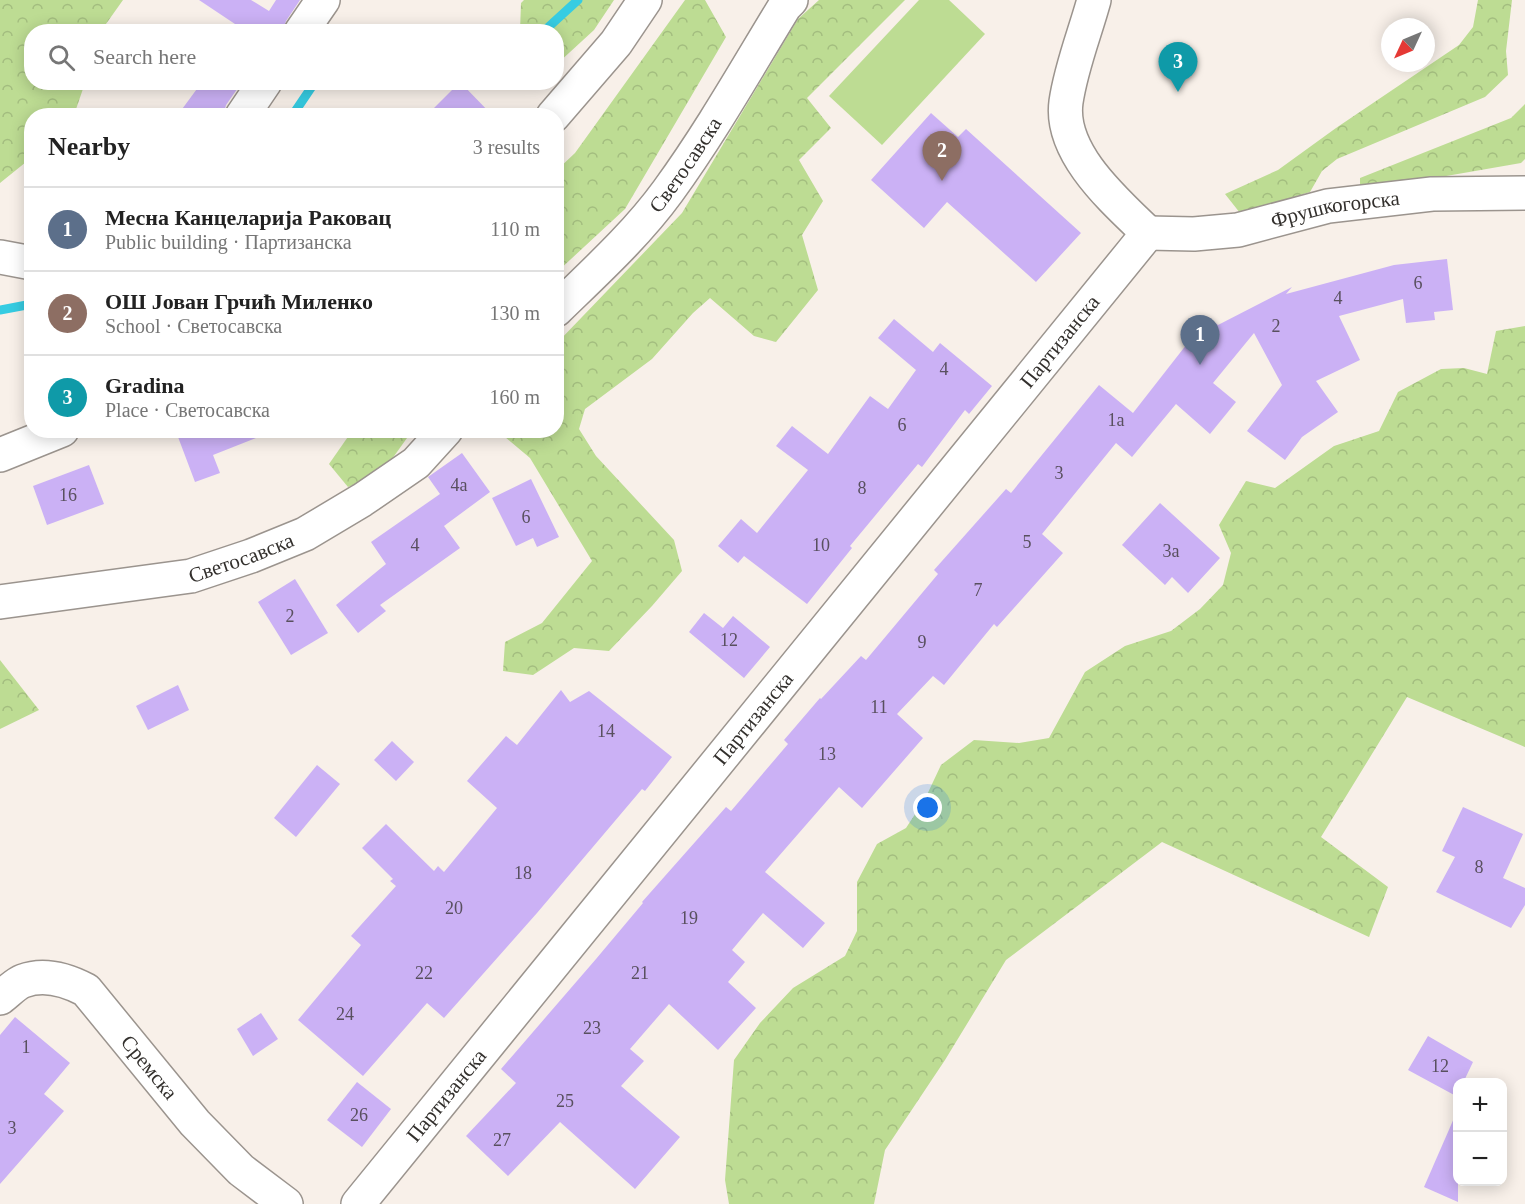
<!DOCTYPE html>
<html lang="en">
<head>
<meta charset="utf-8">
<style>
	body { margin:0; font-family:Georgia,serif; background:#f6f6f6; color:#222 }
	.controls { position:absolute; right:18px; bottom:18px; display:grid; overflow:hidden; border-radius:12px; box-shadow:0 3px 15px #0003 }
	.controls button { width:54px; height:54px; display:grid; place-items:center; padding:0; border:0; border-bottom:2px solid #e0e0e0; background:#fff; color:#222; font:30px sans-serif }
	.compass { position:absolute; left:1381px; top:18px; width:54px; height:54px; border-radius:50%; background:#fff; box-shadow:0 3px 15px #0003; rotate:226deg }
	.you { position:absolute; left:928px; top:808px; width:21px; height:21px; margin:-15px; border:4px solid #fff; border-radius:50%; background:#1a73e8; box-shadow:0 0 0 9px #1a73e833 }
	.badge { display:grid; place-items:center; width:39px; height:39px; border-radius:50%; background:#111827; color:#fff; font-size:20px; font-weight:700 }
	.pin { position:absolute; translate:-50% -50px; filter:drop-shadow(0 2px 3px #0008) }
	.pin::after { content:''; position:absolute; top:32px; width:21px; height:18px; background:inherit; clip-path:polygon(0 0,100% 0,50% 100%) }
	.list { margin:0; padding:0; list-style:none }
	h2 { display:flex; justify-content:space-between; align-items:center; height:78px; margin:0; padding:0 24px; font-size:26px }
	h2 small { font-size:20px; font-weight:400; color:#767676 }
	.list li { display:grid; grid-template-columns:39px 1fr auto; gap:18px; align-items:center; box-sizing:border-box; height:84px; padding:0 24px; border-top:2px solid #e0e0e0 }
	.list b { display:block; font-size:22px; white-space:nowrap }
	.list p { margin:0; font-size:20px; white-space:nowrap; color:#767676 }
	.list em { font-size:20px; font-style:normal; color:#767676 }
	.icon { flex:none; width:33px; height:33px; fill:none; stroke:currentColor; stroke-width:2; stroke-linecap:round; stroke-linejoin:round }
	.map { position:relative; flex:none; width:1525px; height:1204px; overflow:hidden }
	.search { position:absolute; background:#fff; box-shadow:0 3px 15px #0003; left:24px; top:24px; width:540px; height:66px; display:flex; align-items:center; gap:15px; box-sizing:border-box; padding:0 21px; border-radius:24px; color:#767676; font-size:22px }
	.panel { position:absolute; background:#fff; box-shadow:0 3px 15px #0003; left:24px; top:108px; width:540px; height:330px; border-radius:24px }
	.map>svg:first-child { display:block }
	.green { fill:#bddc93 }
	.forest { fill:url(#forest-crowns) }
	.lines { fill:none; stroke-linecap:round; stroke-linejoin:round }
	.stream { stroke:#36cce2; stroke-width:9 }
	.building { fill:#cbb1f5 }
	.minor-casing { stroke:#9b948e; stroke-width:36 }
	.tertiary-casing { stroke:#9b948e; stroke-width:36 }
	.minor { stroke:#fff; stroke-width:33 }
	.tertiary { stroke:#fff; stroke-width:33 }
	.labels { text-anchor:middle; stroke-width:6; stroke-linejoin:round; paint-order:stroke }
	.number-label { font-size:18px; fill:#59505f }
	.street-label { font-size:21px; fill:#33302d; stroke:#f8f0e9 }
</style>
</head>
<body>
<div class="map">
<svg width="1525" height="1204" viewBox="0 0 1525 1204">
	<defs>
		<pattern id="forest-crowns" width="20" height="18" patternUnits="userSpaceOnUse" patternTransform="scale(1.5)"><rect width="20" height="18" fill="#bddc93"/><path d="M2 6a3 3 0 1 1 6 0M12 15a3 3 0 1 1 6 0" fill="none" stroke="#a3bd7f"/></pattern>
	</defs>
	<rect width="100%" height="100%" fill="#f8f0e9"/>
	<path class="green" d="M919 0H949L985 34 882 145 829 96Z"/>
	<g class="forest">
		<path d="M0 0H123L101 31 32 32V82L85 83 74 115 32 116 31 158 0 183Z"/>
		<path d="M524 0H614L594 30 557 64 556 32 520 31 521 3Z"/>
		<path d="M685 0H705L726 37 625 209 557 272V170L575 153Z"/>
		<path d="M819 0H905L807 98 831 128 799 160 823 201 802 235 818 290 776 342 754 336 710 298 693 313 652 359 585 409 579 429 596 456 674 540 682 571 652 606 609 651 574 648 533 675 503 671 505 642 542 623 592 561 530 458 498 431 556 430 557 343 682 213 798 19Z"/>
		<path d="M1478 0H1512L1506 51 1508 75 1485 97 1337 159 1322 171 1310 192 1240 213 1225 194 1278 170 1336 128 1459 45 1473 27Z"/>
		<path d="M1525 104V159L1521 163 1360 191V178L1511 118Z"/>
		<path d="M1525 326V747L1407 697 1321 837 1388 887 1369 937 1162 842 1006 960 945 1060 885 1150 874 1204H729L725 1180 734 1060 760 1023 793 988 845 956 857 931V882L877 844 906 828 925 799 941 765 974 740 1019 743 1049 738 1085 672 1125 646 1171 631 1200 609 1223 585 1231 553 1219 525 1246 481 1275 488 1334 446 1379 431 1398 392 1441 369 1464 368 1487 374 1496 331Z"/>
		<path d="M352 431H412L382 473 348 487 329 464Z"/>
		<path d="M0 660 39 710 0 729Z"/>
	</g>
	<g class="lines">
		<g class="stream">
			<path d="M352 32H356"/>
			<path d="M543 32 578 0"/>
			<path d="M292 116 315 82"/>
			<path d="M0 310 32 304"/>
		</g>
	</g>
	<g class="building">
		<path d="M199 0H251L269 11 276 0H300L286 21 282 32H247Z"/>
		<path d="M202 82H242L226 105 223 116H177Z"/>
		<path d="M460 82 493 116H426Z"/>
		<path d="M931 113 958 137 966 129 1081 233 1036 282 947 202 924 228 871 180Z"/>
		<path d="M1447 259 1453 310 1434 312 1435 320 1406 323 1403 299 1339 316 1360 360 1316 381 1338 412 1302 437 1285 460 1247 431 1282 385 1254 333 1213 383 1236 402 1210 434 1176 404 1132 457 1116 443 1042 534 1063 553 997 627 994 624 944 685 933 676 897 714 923 738 862 808 839 787 765 872 825 923 803 948 763 913 732 950 745 962 728 982 756 1008 718 1050 669 1004 630 1049 644 1061 621 1086 680 1137 635 1189 560 1122 508 1176 466 1136 516 1083 501 1069 596 959 643 903 642 902 726 807 731 811 788 744 784 740 820 698 821 699 861 656 866 660 938 574 934 570 1006 489 1011 493 1099 385 1133 413 1208 317 1218 325 1292 287 1286 294 1394 265Z"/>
		<path d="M894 319 933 352 940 343 992 386 969 414 965 410 922 467 918 464 850 546 852 548 807 604 744 556 738 563 718 546 741 519 757 533 808 470 776 446 792 426 828 454 870 396 888 409 916 370 878 338Z"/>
		<path d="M194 430H271V432L213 455 220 473 195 482 178 437Z"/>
		<path d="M462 453 490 492 444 526 460 548 380 605 386 611 358 633 336 605 386 564 371 542 440 494 428 477Z"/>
		<path d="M89 465 104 504 47 525 33 486Z"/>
		<path d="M531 479 559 537 537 547 533 538 516 546 492 498Z"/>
		<path d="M1160 503 1220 558 1188 593 1172 577 1165 585 1122 545Z"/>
		<path d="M295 579 328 633 291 655 258 602Z"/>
		<path d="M704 613 723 628 733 616 770 647 744 678 689 632Z"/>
		<path d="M178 685 189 710 148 730 136 706Z"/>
		<path d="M561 690 570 702 589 691 672 757 645 791 642 789 537 913 444 1018 427 1003 363 1076 298 1020 361 945 351 936 396 886 390 881 393 879 362 848 386 824 434 871 438 866 444 872 497 808 467 781 506 736 517 745Z"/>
		<path d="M392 741 414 762 396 781 374 760Z"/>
		<path d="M317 765 340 784 296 837 274 818Z"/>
		<path d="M1463 807 1523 834 1503 878 1525 888V905L1511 928 1436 892 1455 857 1442 851Z"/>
		<path d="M261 1013 278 1039 253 1056 237 1029Z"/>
		<path d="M15 1017 70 1063 44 1094 64 1111 0 1184V1035Z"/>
		<path d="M1428 1036 1473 1062 1463 1083H1458L1456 1096 1408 1070Z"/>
		<path d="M357 1082 391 1109 362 1147 327 1120Z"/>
		<path d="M1458 1109V1202L1424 1187Z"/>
	</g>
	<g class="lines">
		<defs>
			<g id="minor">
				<path d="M1094 0C1085 33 1071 67 1066 102 1059 153 1115 201 1148 233"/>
				<path d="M301 32 323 0"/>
				<path d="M242 116 265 82"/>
				<path id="s1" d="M1148 233 1194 234 1238 230 1328 206 1432 194 1525 193"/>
				<path d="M0 257 32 263"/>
				<path id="s2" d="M556 310C595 272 636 235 668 191 711 132 747 68 785 6L791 0"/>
				<path id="s3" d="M0 602 191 576 251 556 305 534 362 500 416 463 446 430"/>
				<path id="s4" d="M0 998C7 993 15 984 23 981 44 973 67 980 86 990L195 1123 241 1170 286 1204"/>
				<path id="s5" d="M358 1204 1148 233"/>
			</g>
			<g id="tertiary">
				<path d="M553 116 616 43 645 0"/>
				<path d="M0 455 62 430"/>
			</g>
		</defs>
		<use href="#minor" class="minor-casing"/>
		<use href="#tertiary" class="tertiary-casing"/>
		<use href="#minor" class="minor"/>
		<use href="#tertiary" class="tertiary"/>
	</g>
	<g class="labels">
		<g class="number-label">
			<text x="1418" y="289">6</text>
			<text x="1338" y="304">4</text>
			<text x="1276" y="332">2</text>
			<text x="944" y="375">4</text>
			<text x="1116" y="426">1a</text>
			<text x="902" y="431">6</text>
			<text x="1059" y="479">3</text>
			<text x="459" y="491">4a</text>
			<text x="862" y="494">8</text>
			<text x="68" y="501">16</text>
			<text x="526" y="523">6</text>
			<text x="1027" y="548">5</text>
			<text x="415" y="551">4</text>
			<text x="821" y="551">10</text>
			<text x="1171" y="557">3a</text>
			<text x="978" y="596">7</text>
			<text x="290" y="622">2</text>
			<text x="729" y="646">12</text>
			<text x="922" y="648">9</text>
			<text x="879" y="713">11</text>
			<text x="606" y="737">14</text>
			<text x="827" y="760">13</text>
			<text x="1479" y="873">8</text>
			<text x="523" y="879">18</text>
			<text x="454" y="914">20</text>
			<text x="689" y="924">19</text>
			<text x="424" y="979">22</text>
			<text x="640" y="979">21</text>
			<text x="345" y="1020">24</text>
			<text x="592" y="1034">23</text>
			<text x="26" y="1053">1</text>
			<text x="1440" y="1072">12</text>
			<text x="565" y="1107">25</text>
			<text x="359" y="1121">26</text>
			<text x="12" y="1134">3</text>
			<text x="502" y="1146">27</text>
		</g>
		<g class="street-label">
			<text dy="7" stroke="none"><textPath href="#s2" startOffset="195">Светосавска</textPath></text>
			<text dy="7" stroke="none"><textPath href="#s1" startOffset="190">Фрушкогорска</textPath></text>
			<text dy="7" stroke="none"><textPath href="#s5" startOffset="1112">Партизанска</textPath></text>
			<text dy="7" stroke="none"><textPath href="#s3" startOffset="246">Светосавска</textPath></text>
			<text dy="7" stroke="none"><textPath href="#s5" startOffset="626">Партизанска</textPath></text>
			<text dy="7" stroke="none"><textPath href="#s4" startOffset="194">Сремска</textPath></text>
			<text dy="7" stroke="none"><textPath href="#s5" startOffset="140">Партизанска</textPath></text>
		</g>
	</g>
</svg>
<div class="controls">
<button>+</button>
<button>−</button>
</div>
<svg class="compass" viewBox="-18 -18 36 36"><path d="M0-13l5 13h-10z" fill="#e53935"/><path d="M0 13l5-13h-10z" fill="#767676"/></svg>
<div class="you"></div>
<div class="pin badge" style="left:1200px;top:365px;background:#5c6f8a">1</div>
<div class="pin badge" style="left:942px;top:181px;background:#8d6e63">2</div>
<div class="pin badge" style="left:1178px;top:92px;background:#0f9aa8">3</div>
<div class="search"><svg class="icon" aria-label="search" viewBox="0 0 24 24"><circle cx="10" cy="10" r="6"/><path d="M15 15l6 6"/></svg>Search here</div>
<section class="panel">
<h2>Nearby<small>3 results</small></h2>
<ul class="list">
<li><span class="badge" style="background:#5c6f8a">1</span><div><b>Месна Канцеларија Раковац</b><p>Public building · Партизанска</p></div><em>110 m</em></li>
<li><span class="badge" style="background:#8d6e63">2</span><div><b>ОШ Јован Грчић Миленко</b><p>School · Светосавска</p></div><em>130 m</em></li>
<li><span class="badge" style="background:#0f9aa8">3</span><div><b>Gradina</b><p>Place · Светосавска</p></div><em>160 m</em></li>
</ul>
</section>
</div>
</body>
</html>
